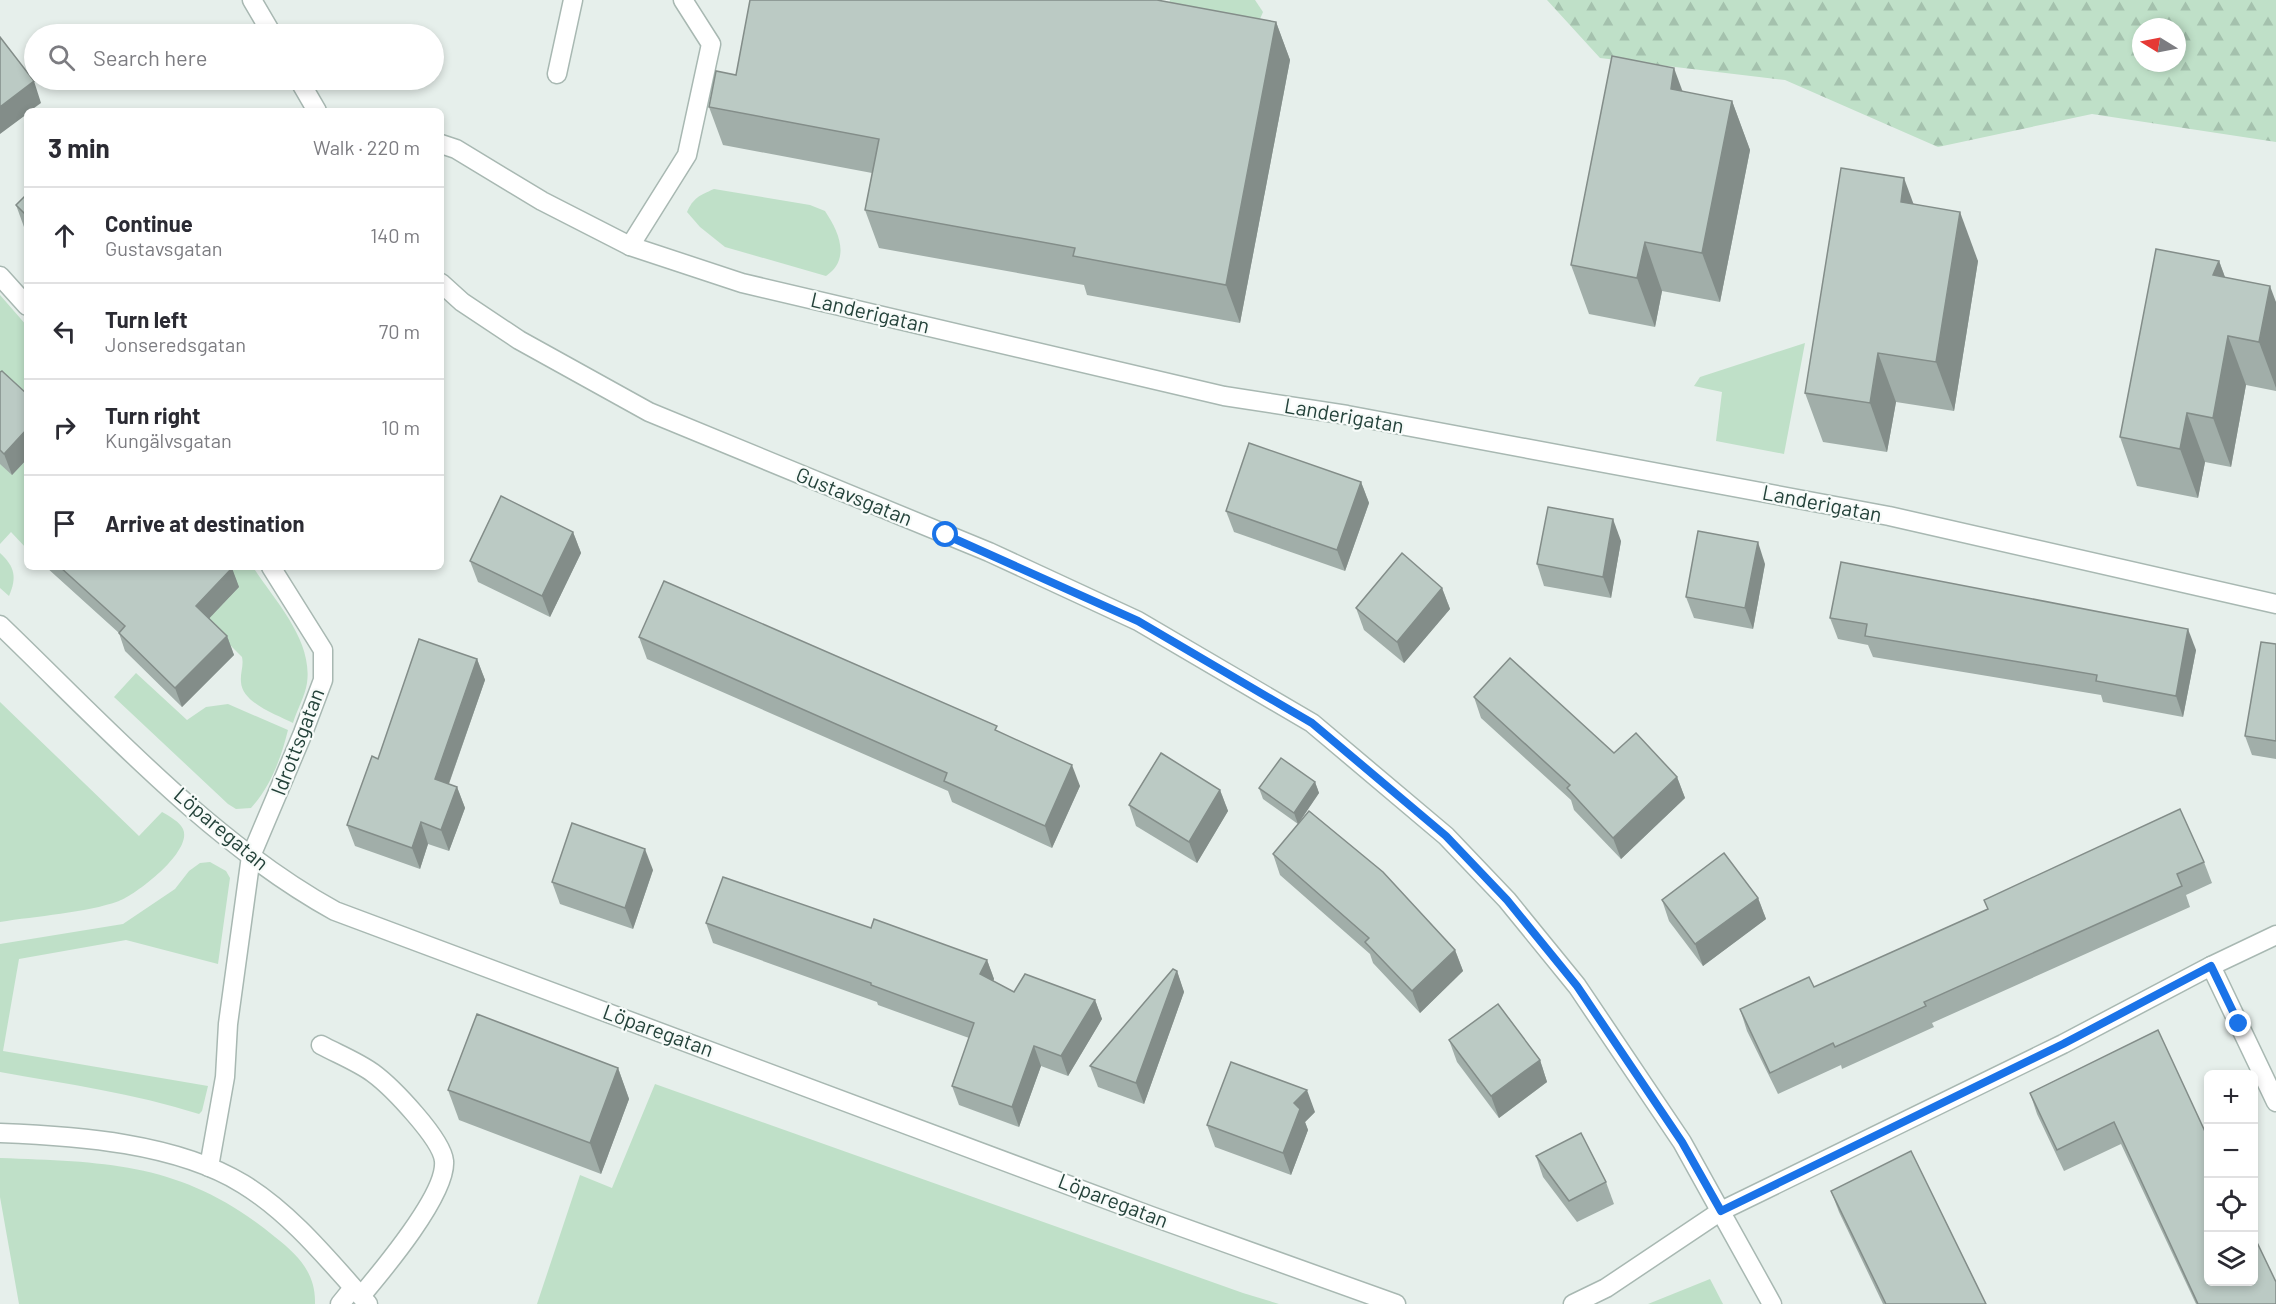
<!DOCTYPE html>
<html lang="en">
<head>
<meta charset="utf-8">
<style>
	body { margin:0; font-family:Barlow,sans-serif; background:#f2f2f3; color:#2b2b33 }
	.controls { position:absolute; right:18px; bottom:18px; display:grid; overflow:hidden; border-radius:9px; box-shadow:0 3px 9px #0003 }
	.controls button { width:54px; height:54px; display:grid; place-items:center; padding:0; border:0; border-bottom:2px solid #e1e1e2; background:#fff; color:#2b2b33; font:30px sans-serif }
	.compass { position:absolute; left:2132px; top:18px; width:54px; height:54px; border-radius:50%; background:#fff; box-shadow:0 3px 9px #0003; rotate:280deg }
	.stop { position:absolute; width:18px; height:18px; margin:-14px; border:4px solid #1a73e8; border-radius:50%; background:#fff }
	.stop.end { background:#1a73e8; border-color:#fff; box-shadow:0 2px 6px #0008 }
	.list { margin:0; padding:0; list-style:none }
	h2 { display:flex; justify-content:space-between; align-items:center; height:78px; margin:0; padding:0 24px; font-size:26px }
	h2 small { font-size:20px; font-weight:400; color:#7c7c81 }
	.list li { display:grid; grid-template-columns:39px 1fr auto; gap:18px; align-items:center; box-sizing:border-box; height:96px; padding:0 24px; border-top:2px solid #e1e1e2 }
	.list b { display:block; font-size:22px; white-space:nowrap }
	.list p { margin:0; font-size:20px; white-space:nowrap; color:#7c7c81 }
	.list em { font-size:20px; font-style:normal; color:#7c7c81 }
	.icon { flex:none; width:33px; height:33px; fill:none; stroke:currentColor; stroke-width:2; stroke-linecap:round; stroke-linejoin:round }
	.map { position:relative; flex:none; width:2276px; height:1304px; overflow:hidden }
	.search { position:absolute; background:#fff; box-shadow:0 3px 9px #0003; left:24px; top:24px; width:420px; height:66px; display:flex; align-items:center; gap:15px; box-sizing:border-box; padding:0 21px; border-radius:33px; color:#7c7c81; font-size:22px }
	.panel { position:absolute; background:#fff; box-shadow:0 3px 9px #0003; left:24px; top:108px; width:420px; height:462px; border-radius:9px }
	.map>svg:first-child { display:block }
	.green { fill:#bfe0c8 }
	.forest { fill:url(#forest-firs); fill-rule:evenodd }
	.lines { fill:none; stroke-linecap:round; stroke-linejoin:round }
	.lane-casing { stroke:#a8b8b2; stroke-width:21 }
	.street-casing { stroke:#a8b8b2; stroke-width:21 }
	.lane { stroke:#fff; stroke-width:18 }
	.street { stroke:#fff; stroke-width:18 }
	.wall { fill:#a1aea9 }
	.shaded-wall { fill:#838d89 }
	.building { fill:#bbcac4; stroke:#838d89; stroke-width:1.5 }
	.route { stroke:#1a73e8; stroke-width:8 }
	.labels { text-anchor:middle; stroke-width:4.5; stroke-linejoin:round; paint-order:stroke }
	.street-label { font-size:21px; fill:#24423a; stroke:#f7fbf9 }
</style>
</head>
<body>
<div class="map">
<svg width="2276" height="1304" viewBox="0 0 2276 1304">
	<defs>
		<pattern id="forest-firs" width="22" height="20" patternUnits="userSpaceOnUse" patternTransform="scale(1.5)"><rect width="22" height="20" fill="#bfe0c8"/><path d="M5 1l3.5 6h-7zM16 11l3.5 6h-7z" fill="#a4c1ad"/></pattern>
	</defs>
	<rect width="100%" height="100%" fill="#e6efeb"/>
	<g class="green">
		<path d="M1170 0H1255L1263 12 1253 35 1168 8Z"/>
		<path d="M714 189 810 205 825 211C839 232 851 259 826 276L725 247 700 227 687 212C693 198 700 195 714 189Z"/>
		<path d="M0 295 27 326V549L11 532 0 544Z"/>
		<path d="M1805 343 1784 454 1716 441 1722 392 1694 386 1700 377Z"/>
		<path d="M0 553C15 567 17 577 9 596L0 588Z"/>
		<path d="M226 567H253C275 601 313 640 307 683 305 696 297 710 293 723 277 715 242 703 241 682 240 673 244 666 242 657L204 619 214 613 239 587Z"/>
		<path d="M136 673 187 720 206 707 228 704 288 730C281 758 271 786 251 808L236 809 228 804 114 697Z"/>
		<path d="M0 702 139 836 162 812C169 816 180 822 183 829 193 851 137 894 119 901 86 913 36 916 0 922Z"/>
		<path d="M210 862 226 871 230 878 218 964 126 940 19 959 3 1051 208 1086 202 1111 199 1114C133 1093 67 1084 0 1072V944L123 924 175 889 189 871 200 863Z"/>
		<path d="M655 1084 1243 1293 1279 1304H537L580 1175 612 1188Z"/>
		<path d="M0 1158C110 1162 186 1163 275 1237 298 1255 316 1273 315 1304H19L0 1197Z"/>
		<path d="M1710 1279 1723 1304H1648Z"/>
	</g>
	<path class="forest" d="M1547 0H2276V142L2092 114 1938 147 1785 80 1600 58ZM2141 27H2177V63H2141Z"/>
	<g class="lines">
		<defs>
			<g id="lane">
				<path d="M557 74 573 0"/>
				<path d="M630 246 687 155 711 44 683 0"/>
				<path d="M321 1045C338 1054 358 1062 373 1073 392 1087 442 1139 444 1161 447 1194 382 1271 361 1296"/>
				<path d="M209 1167 225 1077 228 1024 251 856"/>
				<path d="M340 1304 353 1288"/>
			</g>
			<g id="street">
				<path d="M252 0 272 34"/>
				<path d="M299 80 317 111"/>
				<path d="M441 144 456 149 542 201 630 246 742 283 1224 396 1347 415 1889 516 2276 604"/>
				<path d="M0 276 27 306"/>
				<path d="M441 283 462 302 519 340 649 412 989 552 1138 621 1312 723 1446 836 1507 900 1577 986 1682 1142 1772 1304"/>
				<path d="M0 625C102 723 211 843 335 911L1151 1216 1396 1304"/>
				<path d="M251 856 303 733 323 680V650L271 567"/>
				<path d="M2211 966 2276 1102"/>
				<path d="M0 1133C78 1136 176 1143 243 1184 292 1214 330 1262 368 1304"/>
				<path d="M1573 1304 1606 1288 1721 1211 2063 1044 2211 966 2276 935"/>
			</g>
		</defs>
		<use href="#lane" class="lane-casing"/>
		<use href="#street" class="street-casing"/>
		<use href="#lane" class="lane"/>
		<use href="#street" class="street"/>
	</g>
	<g class="wall">
		<path d="M1276 22 1290 60 1240 323 1087 295 1084 285 879 248 865 210 872 173 723 145 709 107 736 75Z"/>
		<path d="M1732 101 1750 150 1720 302 1662 291 1655 327 1589 314 1571 265Z"/>
		<path d="M27 194V230L24 227 16 205Z"/>
		<path d="M1914 205 1978 261 1954 411 1896 402 1887 452 1823 442 1805 393Z"/>
		<path d="M2219 261 2225 277 2276 302V391L2246 385 2231 467 2205 462 2198 498 2137 486 2120 437Z"/>
		<path d="M0 372 27 394V459L12 475 0 464Z"/>
		<path d="M1361 482 1369 503 1345 571 1234 532 1226 511Z"/>
		<path d="M573 532 581 553 550 617 478 582 470 561Z"/>
		<path d="M1621 541 1611 598 1544 586 1537 564Z"/>
		<path d="M1765 564 1753 629 1694 618 1686 597Z"/>
		<path d="M46 567H231L239 587 209 618 227 636 234 655 182 707 125 651 119 633Z"/>
		<path d="M1442 588 1450 609 1404 663 1364 630 1356 608Z"/>
		<path d="M1830 618 2196 650 2183 717 2103 702 2101 695 1873 657 1868 645 1838 639Z"/>
		<path d="M639 637 999 732 1080 786 1052 848 952 802 948 791 647 659Z"/>
		<path d="M2276 644V759L2252 755 2245 736Z"/>
		<path d="M477 659 485 680 449 784 457 787 465 808 449 851 428 844 420 869 355 846 347 825 378 759Z"/>
		<path d="M1474 697 1614 753 1677 777 1685 798 1621 859 1574 810 1571 800 1481 718Z"/>
		<path d="M1315 782 1319 793 1298 824 1263 799 1259 788Z"/>
		<path d="M1220 790 1228 811 1197 863 1136 826 1129 805Z"/>
		<path d="M1273 854 1455 950 1463 971 1420 1013 1373 963 1370 954 1280 875Z"/>
		<path d="M2204 862 2212 883 2186 895 2190 907 1932 1023 1934 1027 1842 1069 1841 1065 1778 1094 1747 1031 1740 1009 1814 987 1988 909 1984 900Z"/>
		<path d="M653 870 633 929 560 904 552 882Z"/>
		<path d="M1758 898 1766 919 1703 966 1669 921 1662 900Z"/>
		<path d="M706 923 871 928 987 960 994 979 993 981 1014 992 1095 1000 1102 1019 1068 1076 1041 1066 1019 1127 959 1105 952 1086 969 1038 878 1005 877 1002 713 943Z"/>
		<path d="M1177 971 1184 992 1144 1104 1098 1087 1090 1066Z"/>
		<path d="M2158 1030 2276 1304H2196L2121 1144 2064 1171 2037 1114 2030 1093Z"/>
		<path d="M1449 1040 1540 1060 1547 1082 1499 1118 1457 1062Z"/>
		<path d="M618 1068 629 1099 601 1174 459 1120 448 1090Z"/>
		<path d="M1315 1112 1305 1122 1308 1130 1291 1175 1215 1147 1207 1125Z"/>
		<path d="M1536 1156 1606 1182 1614 1204 1577 1222 1543 1177Z"/>
		<path d="M1831 1191 1986 1304H1883L1839 1212Z"/>
	</g>
	<g class="shaded-wall">
		<path d="M1276 22 1290 60 1240 323 1226 285Z"/>
		<path d="M1674 68 1692 117 1671 89Z"/>
		<path d="M34 81 41 103 30 111H27V114L0 134V107Z"/>
		<path d="M1732 101 1750 150 1720 302 1702 253Z"/>
		<path d="M1904 178 1922 227 1901 202Z"/>
		<path d="M1960 212 1978 261 1954 411 1936 362Z"/>
		<path d="M1645 242 1662 291 1655 327 1637 278Z"/>
		<path d="M2219 261 2237 310 2213 275Z"/>
		<path d="M2270 286 2276 302V388L2259 342Z"/>
		<path d="M2228 336 2246 385 2231 467 2213 418Z"/>
		<path d="M1878 353 1896 402 1887 452 1870 403Z"/>
		<path d="M2187 413 2205 462 2198 498 2180 449Z"/>
		<path d="M27 429V459L12 475 4 454Z"/>
		<path d="M1361 482 1369 503 1345 571 1337 550Z"/>
		<path d="M1613 519 1621 541 1611 598 1603 577Z"/>
		<path d="M573 532 581 553 550 617 542 596Z"/>
		<path d="M1758 542 1765 564 1753 629 1745 608Z"/>
		<path d="M232 568 239 587 203 625 196 606Z"/>
		<path d="M1442 588 1450 609 1404 663 1397 642Z"/>
		<path d="M2188 629 2196 650 2183 717 2176 696Z"/>
		<path d="M227 636 234 655 182 707 175 688Z"/>
		<path d="M477 659 485 680 443 800 435 779Z"/>
		<path d="M1072 765 1080 786 1052 848 1045 826Z"/>
		<path d="M1677 777 1685 798 1621 859 1613 838Z"/>
		<path d="M1315 782 1319 793 1298 824 1294 813Z"/>
		<path d="M457 787 465 808 449 851 441 830Z"/>
		<path d="M1220 790 1228 811 1197 863 1189 842Z"/>
		<path d="M421 822 428 844 420 869 412 848Z"/>
		<path d="M645 849 653 870 633 929 625 908Z"/>
		<path d="M1758 898 1766 919 1703 966 1695 944Z"/>
		<path d="M1455 950 1463 971 1420 1013 1412 991Z"/>
		<path d="M987 960 994 979 987 994 980 974Z"/>
		<path d="M1177 971 1184 992 1144 1104 1136 1083Z"/>
		<path d="M1095 1000 1102 1019 1068 1076 1061 1056Z"/>
		<path d="M1034 1046 1041 1066 1019 1127 1012 1107Z"/>
		<path d="M1540 1060 1547 1082 1499 1118 1491 1096Z"/>
		<path d="M618 1068 629 1099 601 1174 590 1143Z"/>
		<path d="M1307 1090 1315 1112 1305 1122 1308 1130 1291 1175 1283 1153 1294 1103Z"/>
	</g>
	<g class="building">
		<path d="M750 0H1157L1276 22 1226 285 1073 256 1075 248 865 210 879 139 709 107 716 71 736 75Z"/>
		<path d="M0 37 34 81 0 107Z"/>
		<path d="M1612 56 1674 68 1671 89 1732 101 1702 253 1645 242 1637 278 1571 265Z"/>
		<path d="M1841 168 1904 178 1901 202 1960 212 1936 362 1878 353 1870 403 1805 393Z"/>
		<path d="M27 194V216L16 205Z"/>
		<path d="M2156 249 2219 261 2213 275 2270 286 2259 342 2228 336 2213 418 2187 413 2180 449 2120 437Z"/>
		<path d="M2 371 27 394V429L4 454 0 450V372Z"/>
		<path d="M1249 443 1361 482 1337 550 1226 511Z"/>
		<path d="M501 496 573 532 542 596 470 561Z"/>
		<path d="M1548 507 1613 519 1603 577 1537 564Z"/>
		<path d="M1698 531 1758 542 1745 608 1686 597Z"/>
		<path d="M1402 553 1442 588 1397 642 1356 608Z"/>
		<path d="M1841 562 2188 629 2176 696 2096 681 2097 675 1865 636 1867 624 1830 618Z"/>
		<path d="M60 567H231L232 568 196 606 227 636 175 688 119 633 125 626Z"/>
		<path d="M664 581 997 726 995 730 1072 765 1045 826 944 781 947 773 639 637Z"/>
		<path d="M419 639 477 659 435 779 457 787 441 830 421 822 412 848 347 825 372 756 378 759Z"/>
		<path d="M2261 642 2276 644V741L2245 736Z"/>
		<path d="M1510 658 1614 753 1636 733 1677 777 1613 838 1567 788 1570 785 1474 697Z"/>
		<path d="M1161 753 1220 790 1189 842 1129 805Z"/>
		<path d="M1281 758 1315 782 1294 813 1259 788Z"/>
		<path d="M2180 809 2204 862 2177 874 2182 886 1924 1002 1926 1006 1835 1047 1833 1043 1770 1073 1740 1009 1809 977 1814 987 1988 909 1984 900Z"/>
		<path d="M1309 811 1383 872 1455 950 1412 991 1365 942 1369 938 1273 854Z"/>
		<path d="M572 823 645 849 625 908 552 882Z"/>
		<path d="M1724 853 1758 898 1695 944 1662 900Z"/>
		<path d="M723 877 871 928 874 919 987 960 980 974 1014 992 1025 974 1095 1000 1061 1056 1034 1046 1012 1107 952 1086 974 1023 871 985V983L706 923Z"/>
		<path d="M1173 969 1177 971 1136 1083 1090 1066Z"/>
		<path d="M1498 1004 1540 1060 1491 1096 1449 1040Z"/>
		<path d="M477 1014 618 1068 590 1143 448 1090Z"/>
		<path d="M2158 1030 2208 1138V1281H2253V1234L2276 1282V1304H2198L2114 1122 2057 1150 2030 1093Z"/>
		<path d="M1231 1062 1307 1090 1294 1103 1300 1109 1283 1153 1207 1125Z"/>
		<path d="M1581 1133 1606 1182 1569 1201 1536 1156Z"/>
		<path d="M1911 1151 1986 1304H1886L1831 1191Z"/>
	</g>
	<g class="lines">
		<path class="route" d="M946 535 1138 621 1312 723 1446 836 1507 900 1577 986 1682 1142 1721 1211 2063 1044 2211 966 2239 1024"/>
	</g>
	<g class="labels">
		<g class="street-label">
			<text transform="translate(870 313) rotate(13)" y="7">Landerigatan</text>
			<text transform="translate(1344 416) rotate(10)" y="7">Landerigatan</text>
			<text transform="translate(854 497) rotate(22)" y="7">Gustavsgatan</text>
			<text transform="translate(1822 504) rotate(11)" y="7">Landerigatan</text>
			<text transform="translate(298 742) rotate(-69)" y="7">Idrottsgatan</text>
			<text transform="translate(221 829) rotate(40)" y="7">Löparegatan</text>
			<text transform="translate(658 1031) rotate(20)" y="7">Löparegatan</text>
			<text transform="translate(1113 1201) rotate(21)" y="7">Löparegatan</text>
		</g>
	</g>
</svg>
<div class="controls">
<button>+</button>
<button>−</button>
<button><svg class="icon" aria-label="locate" viewBox="0 0 24 24"><circle cx="12" cy="12" r="6"/><path d="M12 2v4M12 18v4M2 12h4M18 12h4"/></svg></button>
<button><svg class="icon" aria-label="layers" viewBox="0 0 24 24"><path d="M12 4l9 5-9 5-9-5zM3 14l9 5 9-5"/></svg></button>
</div>
<svg class="compass" viewBox="-18 -18 36 36"><path d="M0-13l5 13h-10z" fill="#e53935"/><path d="M0 13l5-13h-10z" fill="#7c7c81"/></svg>
<div class="stop" style="left:946px;top:535px"></div>
<div class="stop end" style="left:2239px;top:1024px"></div>
<div class="search"><svg class="icon" aria-label="search" viewBox="0 0 24 24"><circle cx="10" cy="10" r="6"/><path d="M15 15l6 6"/></svg>Search here</div>
<section class="panel">
<h2>3 min<small>Walk · 220 m</small></h2>
<ul class="list">
<li><svg class="icon" aria-label="ahead" viewBox="0 0 24 24"><path d="M12 20V5M6 11l6-6 6 6"/></svg><div><b>Continue</b><p>Gustavsgatan</p></div><em>140 m</em></li>
<li><svg class="icon" aria-label="left" viewBox="0 0 24 24"><path d="M17 20v-9H6M10 6l-5 5 5 5"/></svg><div><b>Turn left</b><p>Jonseredsgatan</p></div><em>70 m</em></li>
<li><svg class="icon" aria-label="right" viewBox="0 0 24 24"><path d="M7 20v-9h11M14 6l5 5-5 5"/></svg><div><b>Turn right</b><p>Kungälvsgatan</p></div><em>10 m</em></li>
<li><svg class="icon" aria-label="arrive" viewBox="0 0 24 24"><path d="M6 21V4h12l-3 4 3 4H6"/></svg><div><b>Arrive at destination</b></div></li>
</ul>
</section>
</div>
</body>
</html>
